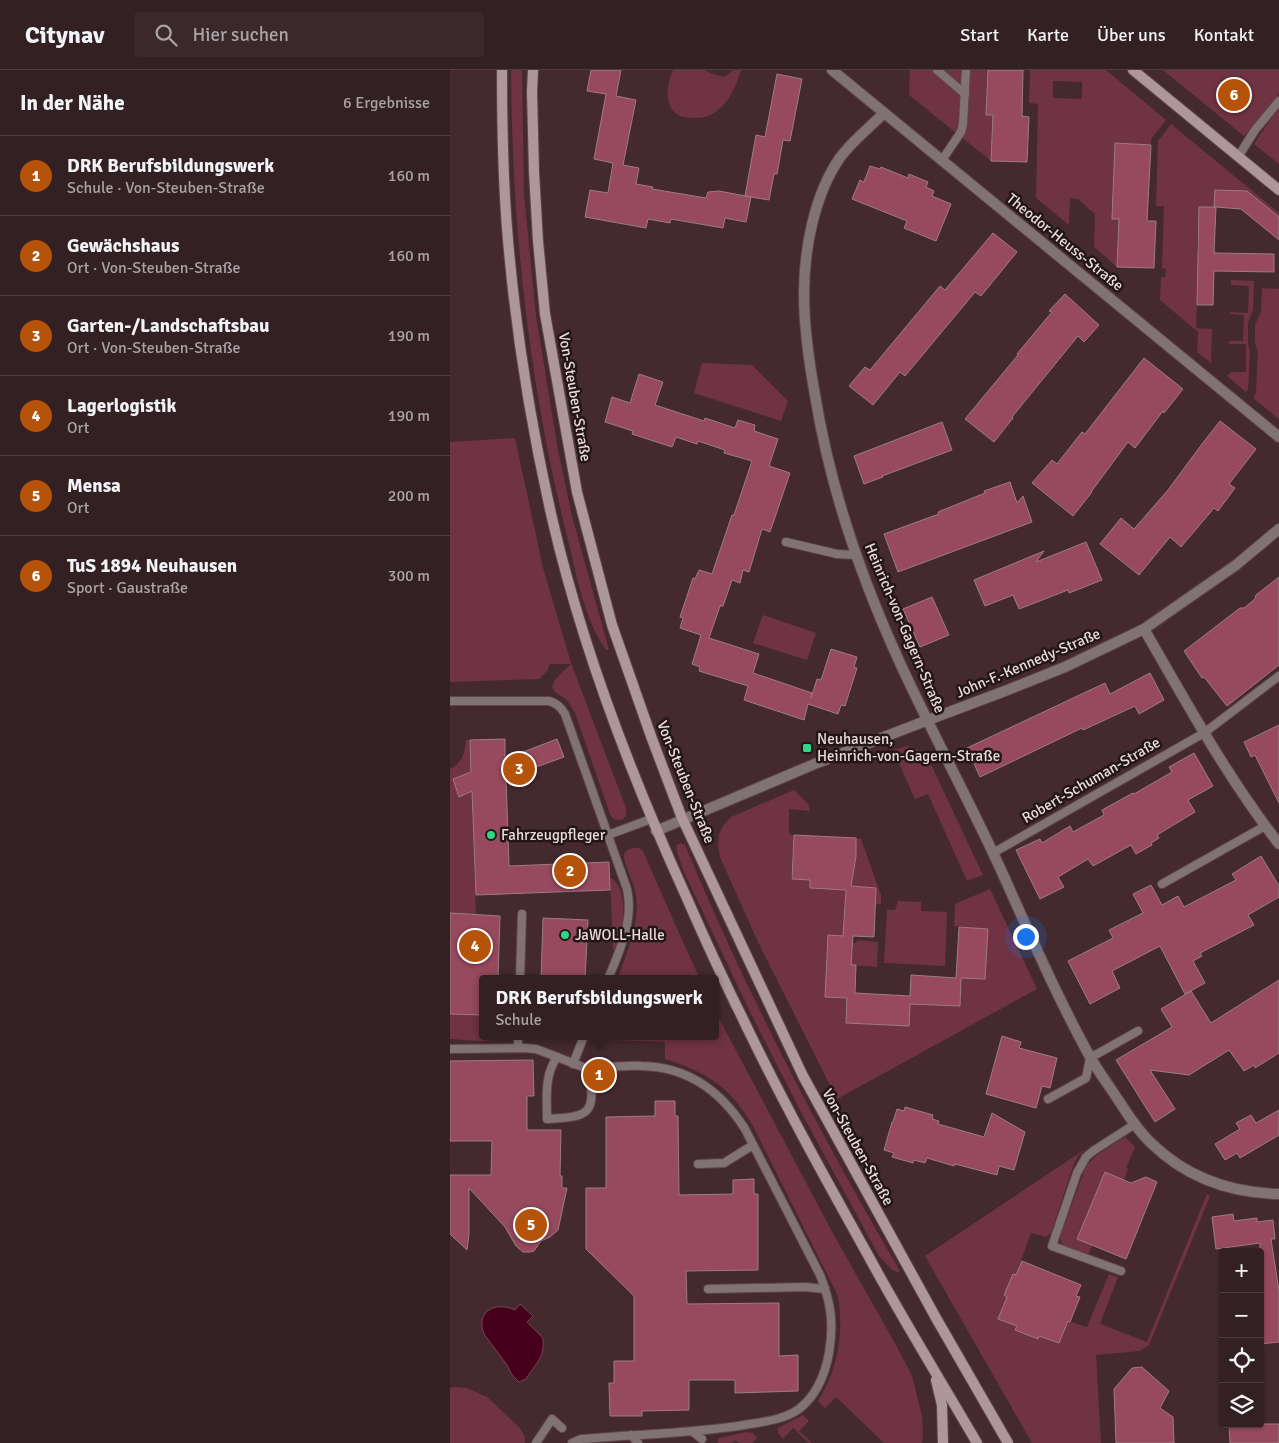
<!DOCTYPE html>
<html lang="de">
<head>
<meta charset="utf-8">
<style>
	body { margin:0; font-family:Signika,sans-serif; background:#3b282b; color:#f1f3f6 }
	.controls { position:absolute; right:15px; bottom:15px; display:grid; overflow:hidden; border-radius:5px; box-shadow:0 1px 4px #0004 }
	.controls button { width:45px; height:45px; display:grid; place-items:center; padding:0; border:0; border-bottom:1px solid #4e3e41; background:#332023; color:#f1f3f6; font:25px sans-serif }
	.you { position:absolute; left:575px; top:866px; width:18px; height:18px; margin:-12px; border:4px solid #fff; border-radius:50%; background:#1a73e8; box-shadow:0 0 0 8px #1a73e833 }
	.badge { display:grid; place-items:center; width:32px; height:32px; border-radius:50%; background:#b45309; color:#fff; font-size:16px; font-weight:700 }
	.pin { position:absolute; translate:-50% -50%; border:2px solid #fff; box-shadow:0 1px 5px #0006 }
	.popup { position:absolute; left:29px; top:905px; width:240px; height:65px; box-sizing:border-box; display:grid; place-content:center; border-radius:5px; background:#332023; filter:drop-shadow(0 1px 4px #0005); font-size:16px; white-space:nowrap; color:#a9a3a6 }
	.popup b { font-size:19px; color:#f1f3f6 }
	.popup::after { content:''; position:absolute; left:50%; top:100%; margin-left:-10px; border:10px solid transparent; border-top-color:#332023 }
	.list { margin:0; padding:0; list-style:none }
	h2 { display:flex; justify-content:space-between; align-items:center; height:65px; margin:0; padding:0 20px; font-size:21px }
	h2 small { font-size:16px; font-weight:400; color:#a9a3a6 }
	.list li { display:grid; grid-template-columns:32px 1fr auto; gap:15px; align-items:center; box-sizing:border-box; height:80px; padding:0 20px; border-top:1px solid #4e3e41 }
	.list b { display:block; font-size:19px; white-space:nowrap }
	.list p { margin:0; font-size:16px; white-space:nowrap; color:#a9a3a6 }
	.list em { font-size:16px; font-style:normal; color:#a9a3a6 }
	.icon { flex:none; width:28px; height:28px; fill:none; stroke:currentColor; stroke-width:2; stroke-linecap:round; stroke-linejoin:round }
	.map { position:relative; flex:none; width:829px; height:1373px; overflow:hidden }
	header { display:flex; align-items:center; gap:30px; box-sizing:border-box; height:70px; padding:0 25px; background:#332023; border-bottom:1px solid #4e3e41 }
	header strong { font-size:24px }
	nav { display:flex; gap:28px; margin-inline-start:auto; font-size:18px }
	.search { width:350px; height:45px; background:#3b282b; display:flex; align-items:center; gap:12px; box-sizing:border-box; padding:0 18px; border-radius:5px; color:#a9a3a6; font-size:19px }
	main { display:flex }
	aside { flex:1; background:#332023 }
	.map>svg:first-child { display:block }
	.green { fill:#703343; fill-rule:evenodd }
	.water { fill:#47001b; stroke:#784155 }
	.building { fill:#974a5e; stroke:#9c7c82 }
	.lines { fill:none; stroke-linecap:round; stroke-linejoin:round }
	.lane-casing { stroke:#5f464b; stroke-width:10 }
	.street-casing { stroke:#5f464b; stroke-width:12 }
	.secondary-casing { stroke:#5f464b; stroke-width:12 }
	.lane { stroke:#817375; stroke-width:8 }
	.street { stroke:#817375; stroke-width:10 }
	.secondary { stroke:#ad979b; stroke-width:10 }
	.poi-dot { fill:#2cd884; stroke:#221619; stroke-width:2 }
	.labels { text-anchor:middle; stroke-width:5; stroke-linejoin:round; paint-order:stroke }
	.street-label { font-size:15px; fill:#ebd9dc; stroke:#221619 }
	.poi-label { font-size:15px; fill:#ebd9dc; stroke:#221619; text-anchor:start }
</style>
</head>
<body>
<header>
<strong>Citynav</strong>
<div class="search"><svg class="icon" aria-label="search" viewBox="0 0 24 24"><circle cx="10" cy="10" r="6"/><path d="M15 15l6 6"/></svg>Hier suchen</div>
<nav><a>Start</a><a>Karte</a><a>Über uns</a><a>Kontakt</a></nav>
</header>
<main>
<aside>
<h2>In der Nähe<small>6 Ergebnisse</small></h2>
<ul class="list">
<li><span class="badge">1</span><div><b>DRK Berufsbildungswerk</b><p>Schule · Von-Steuben-Straße</p></div><em>160 m</em></li>
<li><span class="badge">2</span><div><b>Gewächshaus</b><p>Ort · Von-Steuben-Straße</p></div><em>160 m</em></li>
<li><span class="badge">3</span><div><b>Garten-/Landschaftsbau</b><p>Ort · Von-Steuben-Straße</p></div><em>190 m</em></li>
<li><span class="badge">4</span><div><b>Lagerlogistik</b><p>Ort</p></div><em>190 m</em></li>
<li><span class="badge">5</span><div><b>Mensa</b><p>Ort</p></div><em>200 m</em></li>
<li><span class="badge">6</span><div><b>TuS 1894 Neuhausen</b><p>Sport · Gaustraße</p></div><em>300 m</em></li>
</ul>
</aside>
<div class="map">
<svg width="829" height="1373" viewBox="0 0 829 1373">
	<rect width="100%" height="100%" fill="#442a2f"/>
	<g class="green">
		<path d="M61 0H72L74 125 86 246 108 380 122 446 159 580H156C134 548 127 507 118 470 79 317 62 158 61 0Z"/>
		<path d="M223 0H254L266 5 275 7 283 0H291C286 16 278 36 262 44 257 47 250 48 244 48 214 49 214 21 223 0Z"/>
		<path d="M460 0H538L536 45H543L541 91 459 25Z"/>
		<path d="M580 0H656L716 50 701 69V75L666 73 662 149H669L667 197 644 177 645 144 628 129 620 128 619 155 586 128 588 34 579 33ZM603 11 632 12V29L603 28Z"/>
		<path d="M713 0H829V23L824 32 794 66Z"/>
		<path d="M829 37V94L804 74Z"/>
		<path d="M721 54 829 143V160L828 146 802 125 791 121 766 120 764 137H749L747 180H764L767 182 768 197 764 201H748L746 258 762 259 761 293 747 282 748 262 710 230 711 207H715L716 199 712 198 714 136H706L708 71Z"/>
		<path d="M781 210 804 211 803 240 798 253V273L800 282 798 319 796 322 777 306 781 302H796V274H779V271H793L794 245 780 244V242L798 243 799 216 781 215Z"/>
		<path d="M812 218 829 219V349L803 328 806 322 808 282 805 273V255L811 242Z"/>
		<path d="M252 293 302 295 338 331 331 351 244 323Z"/>
		<path d="M65 368 93 498 121 593 176 738V745L173 749C167 751 163 750 160 744L125 643 117 630 105 622 102 618C103 608 115 601 121 594H100L97 601 89 609 0 612V372Z"/>
		<path d="M313 545 366 563 357 590 303 573Z"/>
		<path d="M16 670H20L21 702 3 709 9 726 22 721 26 846 0 843V699C12 693 15 683 16 670Z"/>
		<path d="M458 676 472 681 477 686 533 805 517 811 478 724 465 729 443 680Z"/>
		<path d="M344 720 358 734 360 741 339 739V764L344 765 341 809 360 810V818L372 819V815L396 816 393 866 378 865 375 927 510 936 511 908 535 909 538 859 504 856 505 834 540 819 587 919 387 1029 308 872 270 787C267 769 267 760 281 747Z"/>
		<path d="M406 768 411 769 431 825V834H425L426 818 398 816 406 786Z"/>
		<path d="M231 773 235 775C296 922 370 1064 450 1201L449 1203 441 1199 429 1186 351 1042 300 942 233 800 226 778 227 775Z"/>
		<path d="M183 778H189L193 781 228 861 250 909 168 908C177 882 190 854 186 825 185 816 173 791 174 785 175 780 180 779 183 778Z"/>
		<path d="M160 808C179 814 175 868 163 880Z"/>
		<path d="M448 831 471 832V841L497 842 495 896 434 893 437 840H445Z"/>
		<path d="M407 870 428 872 427 897 401 895 403 873H406Z"/>
		<path d="M265 941 385 1167 446 1275 462 1306 472 1346 473 1362 472 1373H434L386 1327 375 1338 368 1331C388 1299 394 1263 388 1226L303 1056C280 1017 257 1002 215 989V972L162 970 153 966H265Z"/>
		<path d="M0 944 33 945V966H57C39 974 19 970 0 969Z"/>
		<path d="M675 1067 685 1077 676 1098 678 1099 674 1110 655 1102 628 1169 642 1175 638 1185 614 1176 612 1174 610 1167 636 1096 647 1085Z"/>
		<path d="M637 1078 629 1085 624 1093 601 1163 596 1167 581 1163 566 1205 563 1204 554 1225 557 1227 549 1249 567 1256 565 1260 588 1268 589 1266 609 1273 618 1251 637 1257 659 1204 668 1207 650 1254 697 1272 757 1124 760 1126 699 1275 690 1281 646 1285 651 1373H582L475 1186Z"/>
		<path d="M6 1317 17 1318 37 1327 69 1357 75 1367V1373H0V1318Z"/>
		<path d="M353 1345 359 1351 349 1361 362 1373H359L343 1358 333 1369 328 1363V1358Z"/>
		<path d="M296 1362 303 1363 307 1368 302 1373H289L285 1370 282 1373H268V1369L270 1368Z"/>
	</g>
	<path class="water" d="M70 1234 83 1246 77 1252 93 1268C95 1289 86 1292 76 1309L69 1312 62 1305 57 1295 34 1264C25 1241 46 1231 65 1240Z"/>
	<g class="building">
		<path d="M141 0H171L166 26 186 30 173 95 189 98 186 114 203 117 202 119 256 128 258 122 269 121 301 127 296 152 275 148 273 158 221 149 220 153 198 149 196 158 135 147 140 120 158 123 163 93 144 89 156 24 137 21Z"/>
		<path d="M538 0H573L572 46 579 47 577 92 541 91 543 45H536Z"/>
		<path d="M327 4 352 9 340 71 333 70 327 104H324L319 130 295 126 306 65 315 67Z"/>
		<path d="M665 73 701 75 697 151H706L704 198 667 197 669 149H662Z"/>
		<path d="M420 96 430 99 431 97 458 108 459 104 478 112 476 117 484 121 482 126 501 134 486 171 454 158 457 151 402 129 410 110 414 112Z"/>
		<path d="M765 120 797 121 829 147V170L791 139 766 137 764 183 824 184V202L764 201 763 235H747L749 137H766H764Z"/>
		<path d="M543 163 567 182 531 226 525 222 455 306 450 302 423 335 399 316 415 297 420 300 490 216 495 220Z"/>
		<path d="M615 224 649 255 634 272 628 266 562 347 563 348 544 372 515 349 568 285 567 284 602 242 599 241Z"/>
		<path d="M694 288 733 319 714 343 713 341 685 378 678 372 641 422H642L623 446 582 413 602 390 607 394 632 362 635 364Z"/>
		<path d="M189 304 213 312 205 335 254 351 255 348 285 358 288 350 305 355 304 361 328 369 319 396 340 403 320 462 312 459 299 502 293 500 290 513 282 510 273 536H270L259 568 309 584 303 603 362 623 361 628 367 609 371 610 381 579 407 587 404 597 407 598 395 636 391 635 388 644 358 634 354 650 294 630 298 616 249 601 250 597 242 594 251 565 230 558 233 548 230 547 243 508 245 509 249 500 262 504 282 445H284L302 391 274 383 275 380 248 371 247 374 226 367 222 377 182 364 183 361 155 352 162 327 180 333Z"/>
		<path d="M770 351 806 379 779 414 785 418 768 441 764 438 731 477 720 467 689 505 650 474 671 448 684 459 718 420 752 374Z"/>
		<path d="M492 352 502 380 432 406 433 407 414 414 404 386Z"/>
		<path d="M560 412 567 433 573 426 582 452 448 502 434 464 489 444 488 442 535 423 534 421Z"/>
		<path d="M636 472 652 510 619 523 618 520 569 539 563 525 535 536 524 510 594 481 586 492Z"/>
		<path d="M829 507V595L777 636 754 607 752 608 734 581 790 538H794L805 529 806 525Z"/>
		<path d="M482 527 499 565 470 577 453 539Z"/>
		<path d="M700 603 714 630 689 644 685 636 633 660 632 658 530 707 517 678 655 613 660 624Z"/>
		<path d="M829 655V733L805 685 801 687 794 672Z"/>
		<path d="M55 669V689L107 669 114 687 56 708 59 796 159 792 160 820 26 825 22 721 9 727 3 709 21 702 20 670Z"/>
		<path d="M744 683 763 716 738 730 745 742 707 765 709 768 701 773 702 775 686 784 681 775 643 796 638 789 608 807 614 817 590 829 566 780 590 769 592 773 620 756 623 762 654 745 652 740 683 723 684 724 722 702 719 697Z"/>
		<path d="M344 765 406 768V786L401 816 426 818 424 867 403 866 401 895H406L405 923 460 926 461 905 506 908 509 857 538 859 535 909 511 908 510 936 460 934 459 956 396 953 397 928 375 927 378 865 393 866 396 820 360 818V810L342 809Z"/>
		<path d="M811 786 829 816V827L798 845 804 855 750 883 752 886 743 891 755 913 735 924 710 876 662 901 670 918 640 934 618 891 663 868 659 860 693 843 683 824 701 815 712 835 728 826 734 837 786 810 782 804Z"/>
		<path d="M0 843 50 846 48 909H33V945L0 944Z"/>
		<path d="M93 848 138 850 135 909H91Z"/>
		<path d="M829 910V983L805 998 804 995 794 1001 779 980 739 1005 700 1000 725 1039 705 1052 666 990 722 957 711 939 741 921 761 953Z"/>
		<path d="M552 966 571 972 569 978 607 988 600 1018 592 1016 586 1038 536 1024Z"/>
		<path d="M83 990 84 1026H77V1060H111L110 1106H112V1118H117L108 1160 100 1167 91 1171 84 1181 80 1182H73L66 1176 55 1157 19 1118V1164L17 1180 0 1164V1105H41L42 1071H0V991Z"/>
		<path d="M205 1031H225V1046H228L229 1125 283 1124V1110L304 1109V1124H308V1200L236 1201 237 1234 329 1233V1286L348 1285V1321L285 1323V1310H239V1340L192 1341V1346H160L159 1313H164V1291H184V1226L136 1179V1118H156V1047L205 1046Z"/>
		<path d="M455 1037 483 1045 482 1049 489 1051 488 1054 534 1067 542 1043 575 1062 564 1100 549 1096 547 1105 505 1094 504 1096 477 1088 475 1093 464 1090 463 1093 442 1087 444 1083 434 1080 442 1052H443L447 1039 454 1041Z"/>
		<path d="M829 1040V1065L790 1088 787 1083 775 1090 765 1074 790 1059 786 1053 801 1045 806 1053Z"/>
		<path d="M655 1102 681 1113 696 1107 707 1112 676 1189 627 1169Z"/>
		<path d="M783 1144 784 1151 807 1148V1152L823 1150 825 1169H821L829 1221V1272L810 1274V1173L766 1179 762 1147Z"/>
		<path d="M572 1191 631 1215 626 1226 630 1227 620 1252 618 1251 609 1273 589 1266 588 1269 565 1260 567 1256 548 1249 557 1227 554 1225 563 1204 566 1205Z"/>
		<path d="M692 1297 719 1321 710 1338 723 1347 724 1373H666L664 1319 682 1298Z"/>
		<path d="M779 1354H829V1373H780Z"/>
	</g>
	<g class="lines">
		<defs>
			<g id="lane">
				<path d="M487 0 515 24"/>
				<path d="M788 87 805 60 829 31"/>
				<path d="M492 90 511 62 513 54 516 0"/>
				<path d="M336 472 387 484 407 485"/>
				<path d="M0 631H99C107 633 111 637 115 644L177 819C184 850 170 880 158 909"/>
				<path d="M158 765 201 749"/>
				<path d="M543 783 754 663 829 606"/>
				<path d="M712 814 815 756"/>
				<path d="M70 909 72 844"/>
				<path d="M68 978V966"/>
				<path d="M0 979 75 978 86 979 107 987"/>
				<path d="M107 987 138 999C147 1044 140 1047 97 1049 97 1027 94 1006 107 987Z"/>
				<path d="M123 994 134 966"/>
				<path d="M598 1029 636 1008 640 988 688 961"/>
				<path d="M248 1094 274 1093 303 1075"/>
				<path d="M671 1201 602 1176 627 1103 636 1087 643 1081 685 1054"/>
				<path d="M258 1219 355 1217 375 1219"/>
				<path d="M243 1362 252 1369"/>
				<path d="M181 1365 188 1373"/>
				<path d="M86 1373 102 1349 112 1358"/>
				<path d="M122 1373 131 1369C185 1364 240 1364 294 1355 312 1352 334 1350 349 1339 367 1325 375 1305 379 1283 384 1254 381 1232 370 1205L295 1059C271 1021 238 997 192 996 174 995 155 998 138 999"/>
			</g>
			<g id="street">
				<path d="M382 0 829 367"/>
				<path d="M434 43C419 58 401 72 389 89 364 126 354 180 354 224 354 258 359 292 365 325 380 418 411 508 450 593 482 663 519 730 551 800 579 862 606 925 639 985 646 998 655 1010 663 1022 675 1040 686 1059 701 1073 736 1107 781 1123 829 1124"/>
				<path d="M694 559C736 632 777 707 829 774"/>
				<path d="M206 761 367 693 478 650 555 621 615 597 694 559 786 495 829 459"/>
			</g>
			<g id="secondary">
				<path d="M52 0C52 57 53 114 58 170 66 263 81 356 102 448 132 578 180 703 235 824 253 865 271 905 291 945 330 1027 375 1108 419 1187 453 1250 491 1311 527 1373"/>
				<path d="M83 0 82 22 84 102 88 171 95 244 127 422 162 555 202 669 232 748 353 1006 486 1248 558 1373"/>
				<path d="M683 0 829 120"/>
				<path d="M486 1310 492 1335 493 1373"/>
			</g>
		</defs>
		<use href="#lane" class="lane-casing"/>
		<use href="#street" class="street-casing"/>
		<use href="#secondary" class="secondary-casing"/>
		<use href="#lane" class="lane"/>
		<use href="#street" class="street"/>
		<use href="#secondary" class="secondary"/>
	</g>
	<g class="poi-dot">
		<rect x="352" y="673" width="10" height="10" rx="2.5"/>
		<circle cx="41" cy="765" r="5"/>
		<circle cx="115" cy="865" r="5"/>
	</g>
	<g class="labels">
		<g class="street-label">
			<text transform="translate(615 172) rotate(39)" y="5">Theodor-Heuss-Straße</text>
			<text transform="translate(125 327) rotate(80)" y="5">Von-Steuben-Straße</text>
			<text transform="translate(455 558) rotate(67)" y="5">Heinrich-von-Gagern-Straße</text>
			<text transform="translate(578 593) rotate(-23)" y="5">John-F.-Kennedy-Straße</text>
			<text transform="translate(641 710) rotate(-30)" y="5">Robert-Schuman-Straße</text>
			<text transform="translate(236 712) rotate(68)" y="5">Von-Steuben-Straße</text>
			<text transform="translate(408 1077) rotate(61)" y="5">Von-Steuben-Straße</text>
		</g>
		<g class="poi-label">
			<text x="367" y="674">Neuhausen,<tspan x="367" dy="17">Heinrich-von-Gagern-Straße</tspan></text>
			<text x="51" y="770">Fahrzeugpfleger</text>
			<text x="125" y="870">JaWOLL-Halle</text>
		</g>
	</g>
</svg>
<div class="controls">
<button>+</button>
<button>−</button>
<button><svg class="icon" aria-label="locate" viewBox="0 0 24 24"><circle cx="12" cy="12" r="6"/><path d="M12 2v4M12 18v4M2 12h4M18 12h4"/></svg></button>
<button><svg class="icon" aria-label="layers" viewBox="0 0 24 24"><path d="M12 4l9 5-9 5-9-5zM3 14l9 5 9-5"/></svg></button>
</div>
<div class="you"></div>
<div class="pin badge" style="left:149px;top:1005px">1</div>
<div class="popup"><b>DRK Berufsbildungswerk</b>Schule</div>
<div class="pin badge" style="left:120px;top:801px">2</div>
<div class="pin badge" style="left:69px;top:699px">3</div>
<div class="pin badge" style="left:25px;top:876px">4</div>
<div class="pin badge" style="left:81px;top:1155px">5</div>
<div class="pin badge" style="left:784px;top:25px">6</div>
</div>
</main>
</body>
</html>
